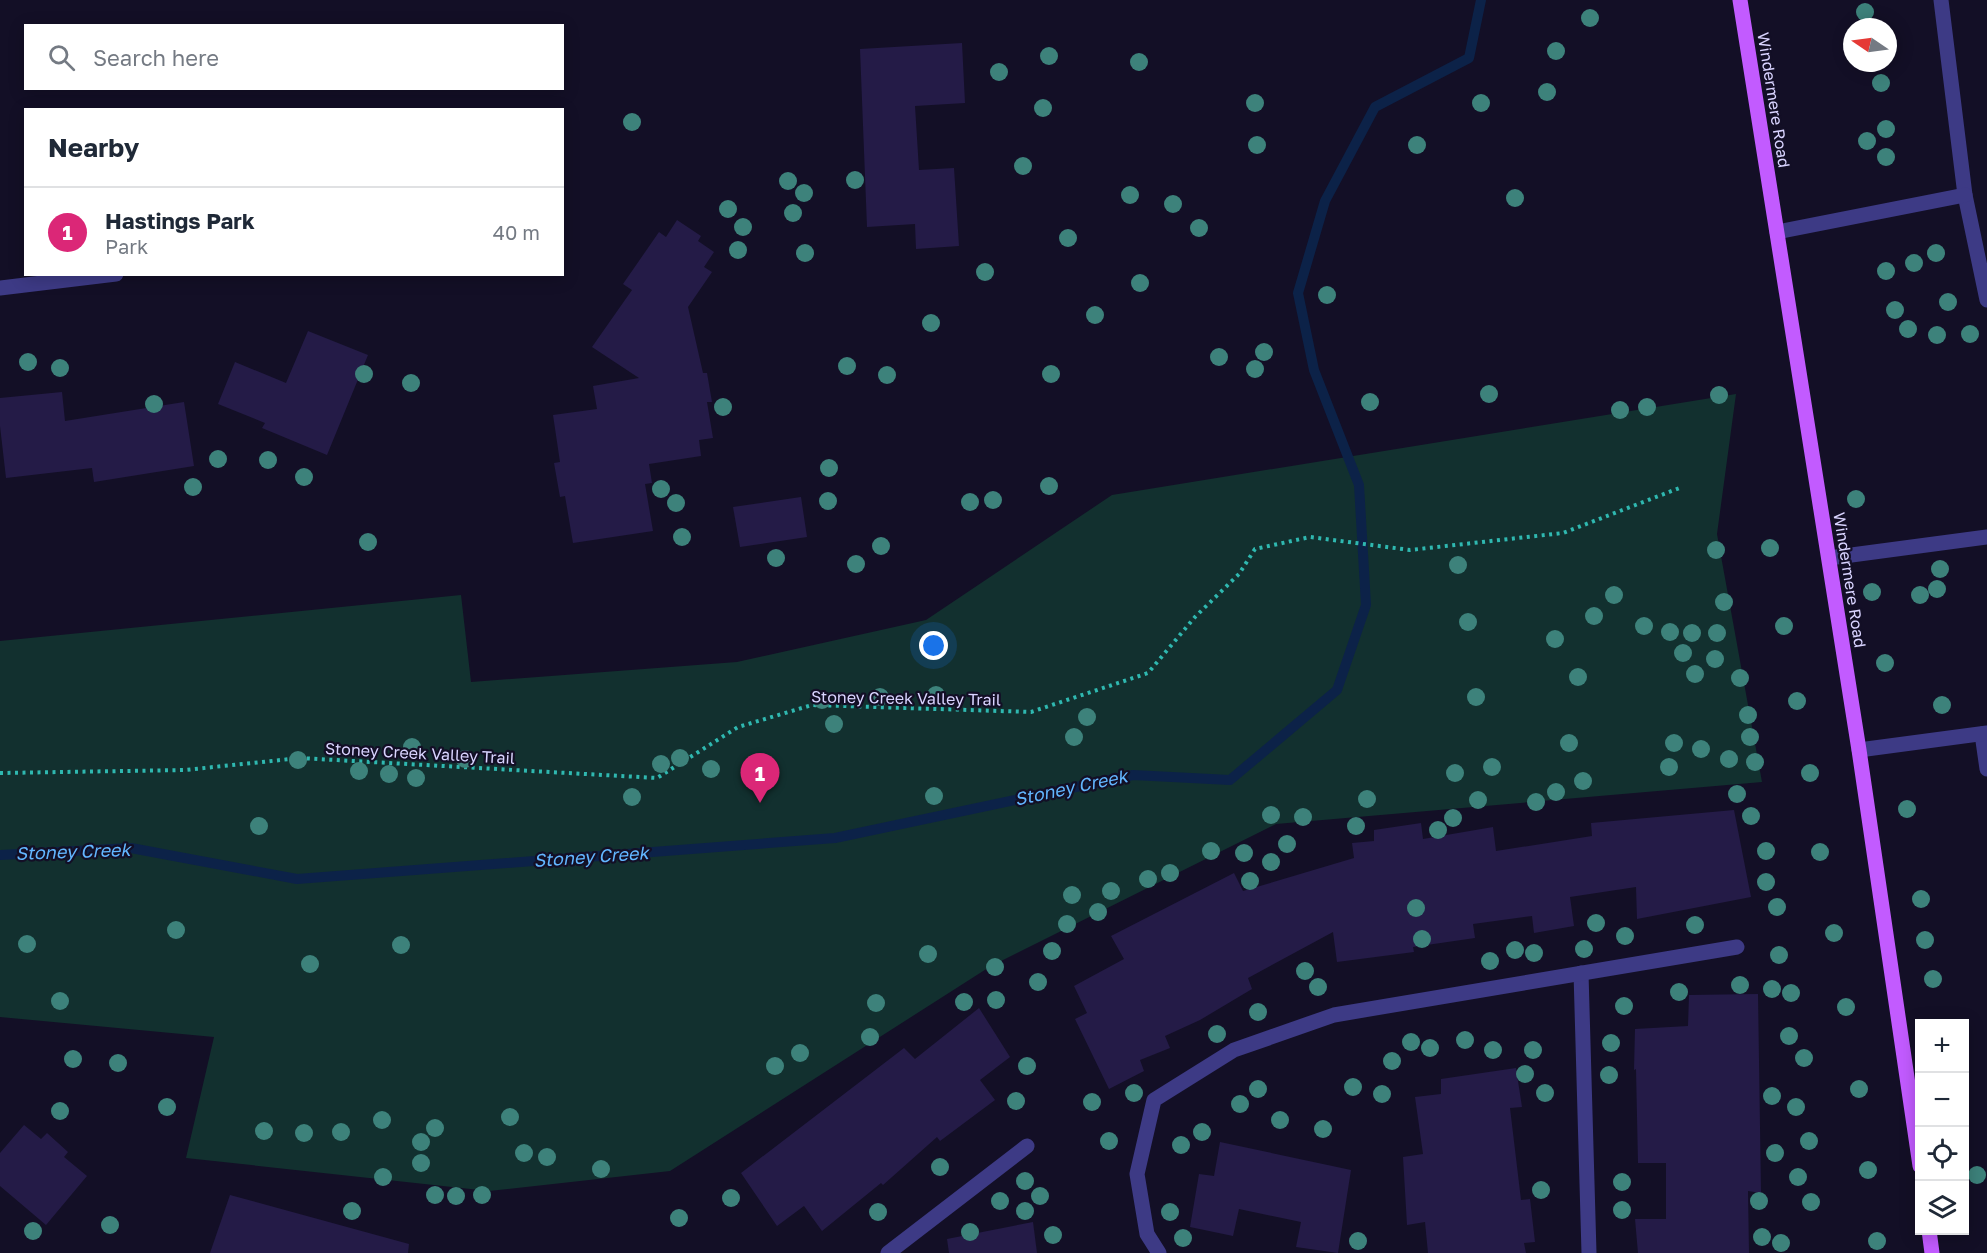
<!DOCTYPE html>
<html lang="en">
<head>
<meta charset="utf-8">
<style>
	body { margin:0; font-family:"Golos Text",sans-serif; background:#f2f2f3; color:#1f2937 }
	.controls { position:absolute; right:18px; bottom:18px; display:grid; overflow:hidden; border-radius:0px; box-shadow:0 3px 15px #0003 }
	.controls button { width:54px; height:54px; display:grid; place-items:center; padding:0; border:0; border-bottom:2px solid #e0e1e3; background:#fff; color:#1f2937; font:30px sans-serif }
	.compass { position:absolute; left:1843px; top:18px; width:54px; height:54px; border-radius:50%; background:#fff; box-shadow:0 3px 15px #0003; rotate:283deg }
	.you { position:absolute; left:934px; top:646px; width:21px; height:21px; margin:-15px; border:4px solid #fff; border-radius:50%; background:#1a73e8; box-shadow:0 0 0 9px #1a73e833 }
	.badge { display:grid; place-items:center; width:39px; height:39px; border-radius:50%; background:#db2777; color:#fff; font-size:20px; font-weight:700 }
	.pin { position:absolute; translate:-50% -50px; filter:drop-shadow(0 2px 3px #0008) }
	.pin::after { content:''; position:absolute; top:32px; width:21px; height:18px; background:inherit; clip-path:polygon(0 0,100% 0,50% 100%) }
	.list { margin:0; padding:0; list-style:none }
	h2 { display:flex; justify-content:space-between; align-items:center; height:78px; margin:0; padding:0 24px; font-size:26px }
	h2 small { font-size:20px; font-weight:400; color:#747a83 }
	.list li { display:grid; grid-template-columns:39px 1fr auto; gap:18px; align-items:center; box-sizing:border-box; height:90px; padding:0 24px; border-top:2px solid #e0e1e3 }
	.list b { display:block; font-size:22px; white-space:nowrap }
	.list p { margin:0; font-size:20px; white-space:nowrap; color:#747a83 }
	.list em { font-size:20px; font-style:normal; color:#747a83 }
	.icon { flex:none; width:33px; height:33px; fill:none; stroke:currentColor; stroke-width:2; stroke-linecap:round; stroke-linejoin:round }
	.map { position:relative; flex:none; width:1987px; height:1253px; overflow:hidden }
	.search { position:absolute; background:#fff; box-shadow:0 3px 15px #0003; left:24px; top:24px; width:540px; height:66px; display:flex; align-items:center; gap:15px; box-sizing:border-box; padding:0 21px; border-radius:0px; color:#747a83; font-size:22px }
	.panel { position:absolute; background:#fff; box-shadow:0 3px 15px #0003; left:24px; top:108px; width:540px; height:168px; border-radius:0px }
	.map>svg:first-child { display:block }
	.green { fill:#12302f }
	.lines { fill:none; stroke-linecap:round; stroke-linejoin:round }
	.stream { stroke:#0c2248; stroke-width:10 }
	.building { fill:#241b47 }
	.path { stroke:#2fb8b0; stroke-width:4; stroke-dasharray:3 4.5; stroke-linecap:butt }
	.minor { stroke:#3d3a85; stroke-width:15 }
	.major { stroke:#c25bff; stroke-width:15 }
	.tree { fill:#3d827b }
	.labels { text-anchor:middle; stroke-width:4.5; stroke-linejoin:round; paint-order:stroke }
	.street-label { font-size:16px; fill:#d9d4ff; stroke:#130f26 }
	.water-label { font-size:18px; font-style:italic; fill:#62b6ff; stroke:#130f26 }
</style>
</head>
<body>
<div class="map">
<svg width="1987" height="1253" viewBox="0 0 1987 1253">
	<rect width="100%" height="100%" fill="#130f26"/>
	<path class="green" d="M1736 394 1717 534 1762 782 1276 824 991 966 670 1171 489 1191 186 1158 214 1037 0 1017V641L461 595 471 682 737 662 926 620 1112 495Z"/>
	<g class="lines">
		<path class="stream" d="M0 855 131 848 297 879 835 838 1133 775 1230 780 1337 690 1366 605 1359 485 1314 370 1298 293 1325 201 1375 107 1469 58 1481 0"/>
	</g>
	<g class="building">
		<path d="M962 43 965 103 915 106 919 170 954 168 959 246 916 249 915 224 867 227 860 49Z"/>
		<path d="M677 220 701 236 698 241 714 252 704 267 712 272 688 307 703 373H707L712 402H707L713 438 699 440 701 456 649 464 652 483 645 484 653 531 573 543 565 496 560 497 554 463 560 462 553 415 597 409 593 386 639 378 592 347 632 290 623 284 659 232 666 237Z"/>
		<path d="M308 331 368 355 327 455 262 428 265 423 218 404 235 362 286 383Z"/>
		<path d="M62 392 65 421 184 402 194 466 94 482 92 468 6 478 0 426V398Z"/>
		<path d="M801 497 807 537 740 547 733 507Z"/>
		<path d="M1734 810 1751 897 1637 919 1636 887 1570 897 1574 926 1534 933 1532 916 1473 924 1475 938 1413 947 1414 952 1337 962 1333 932 1248 978 1252 989 1200 1020 1165 1036 1170 1048 1140 1060 1144 1071 1109 1089 1075 1019 1087 1013 1074 986 1124 959 1111 936 1234 873 1243 891 1354 858 1352 843 1374 841V830L1421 823 1423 839 1493 827 1496 851 1592 836 1591 823Z"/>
		<path d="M1758 994 1761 1193 1748 1191 1749 1253H1638L1635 1219H1666V1163H1638L1636 1069 1634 1070 1635 1029 1688 1026 1689 995Z"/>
		<path d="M979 1008 1010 1057 980 1080 995 1100 940 1141 937 1137 883 1185 881 1183 822 1231 804 1206 777 1226 741 1173 904 1048 915 1059Z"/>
		<path d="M1516 1068 1522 1107 1510 1108 1521 1200 1530 1199 1535 1242 1524 1243 1526 1253H1428L1425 1222 1407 1225 1403 1157 1423 1154 1415 1097 1441 1094V1079Z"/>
		<path d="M24 1125 41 1139 47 1133 68 1152 64 1157 87 1176 46 1225 0 1186V1153Z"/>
		<path d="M1220 1142 1351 1170 1338 1253 1296 1247 1301 1222 1239 1209 1233 1236 1190 1227 1199 1174 1214 1176Z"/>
		<path d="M230 1195 409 1244 408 1253H210Z"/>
		<path d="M1033 1222 1037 1253H949L947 1239Z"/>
	</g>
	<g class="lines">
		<path class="path" d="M0 773 185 770 300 758 657 778 738 727 812 705 1031 712 1148 673 1195 617 1239 574 1255 549 1310 537 1410 550 1563 533 1682 487"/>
		<g class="minor">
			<path d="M1941 0 1965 195 1987 300"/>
			<path d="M1777 232 1965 195"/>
			<path d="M0 288 116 274"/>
			<path d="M1829 558 1987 537"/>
			<path d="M1982 734 1987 769"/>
			<path d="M1859 750 1987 733"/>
			<path d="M1581 973 1589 1253"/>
			<path d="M888 1253 1027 1146"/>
			<path d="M1159 1253 1147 1234 1137 1174 1154 1100 1234 1050 1334 1015 1737 947"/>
		</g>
		<g class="major">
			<path d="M1740 0 1859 750 1920 1166"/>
			<path d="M1929 1230 1932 1253"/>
		</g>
	</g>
	<g class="tree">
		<circle cx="1865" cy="12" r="9"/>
		<circle cx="1590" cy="18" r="9"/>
		<circle cx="1556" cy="51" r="9"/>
		<circle cx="1049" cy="56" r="9"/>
		<circle cx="1139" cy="62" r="9"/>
		<circle cx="999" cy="72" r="9"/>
		<circle cx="1881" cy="83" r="9"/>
		<circle cx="1547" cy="92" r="9"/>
		<circle cx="1255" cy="103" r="9"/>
		<circle cx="1481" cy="103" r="9"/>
		<circle cx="1043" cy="108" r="9"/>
		<circle cx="632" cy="122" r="9"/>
		<circle cx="1886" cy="129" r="9"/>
		<circle cx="1867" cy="141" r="9"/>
		<circle cx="1257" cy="145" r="9"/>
		<circle cx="1417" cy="145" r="9"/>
		<circle cx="1886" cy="157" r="9"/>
		<circle cx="1023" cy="166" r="9"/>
		<circle cx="855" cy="180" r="9"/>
		<circle cx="788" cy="181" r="9"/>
		<circle cx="804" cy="193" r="9"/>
		<circle cx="1130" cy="195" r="9"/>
		<circle cx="1515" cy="198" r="9"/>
		<circle cx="1173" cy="204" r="9"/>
		<circle cx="728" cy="209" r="9"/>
		<circle cx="793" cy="213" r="9"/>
		<circle cx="743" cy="227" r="9"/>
		<circle cx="1199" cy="228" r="9"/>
		<circle cx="1068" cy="238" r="9"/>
		<circle cx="738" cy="250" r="9"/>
		<circle cx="805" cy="253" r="9"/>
		<circle cx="1936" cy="253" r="9"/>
		<circle cx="1914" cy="263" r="9"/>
		<circle cx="1886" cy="271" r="9"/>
		<circle cx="985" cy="272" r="9"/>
		<circle cx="1140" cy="283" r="9"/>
		<circle cx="1327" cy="295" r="9"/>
		<circle cx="1948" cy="302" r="9"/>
		<circle cx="1895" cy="310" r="9"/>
		<circle cx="1095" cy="315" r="9"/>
		<circle cx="931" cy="323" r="9"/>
		<circle cx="1908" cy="329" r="9"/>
		<circle cx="1970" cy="334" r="9"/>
		<circle cx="1937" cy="335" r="9"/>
		<circle cx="1264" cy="352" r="9"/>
		<circle cx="1219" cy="357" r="9"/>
		<circle cx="28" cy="362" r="9"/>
		<circle cx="847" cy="366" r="9"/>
		<circle cx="60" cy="368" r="9"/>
		<circle cx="1255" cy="369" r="9"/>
		<circle cx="364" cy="374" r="9"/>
		<circle cx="1051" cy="374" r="9"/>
		<circle cx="887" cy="375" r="9"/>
		<circle cx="411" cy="383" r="9"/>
		<circle cx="1489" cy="394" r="9"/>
		<circle cx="1719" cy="395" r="9"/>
		<circle cx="1370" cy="402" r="9"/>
		<circle cx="154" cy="404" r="9"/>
		<circle cx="723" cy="407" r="9"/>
		<circle cx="1647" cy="407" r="9"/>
		<circle cx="1620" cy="410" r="9"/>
		<circle cx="218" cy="459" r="9"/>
		<circle cx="268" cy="460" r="9"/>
		<circle cx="829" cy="468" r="9"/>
		<circle cx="304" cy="477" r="9"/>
		<circle cx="1049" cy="486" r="9"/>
		<circle cx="193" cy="487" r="9"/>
		<circle cx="661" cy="489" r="9"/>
		<circle cx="1856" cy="499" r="9"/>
		<circle cx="993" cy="500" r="9"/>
		<circle cx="828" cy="501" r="9"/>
		<circle cx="970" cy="502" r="9"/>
		<circle cx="676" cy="503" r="9"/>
		<circle cx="682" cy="537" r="9"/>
		<circle cx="368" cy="542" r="9"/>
		<circle cx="881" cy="546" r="9"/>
		<circle cx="1770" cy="548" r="9"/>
		<circle cx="1716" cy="550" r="9"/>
		<circle cx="776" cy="558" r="9"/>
		<circle cx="856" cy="564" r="9"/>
		<circle cx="1458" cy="565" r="9"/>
		<circle cx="1940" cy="569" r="9"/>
		<circle cx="1937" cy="589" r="9"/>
		<circle cx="1872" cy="592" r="9"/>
		<circle cx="1614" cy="595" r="9"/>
		<circle cx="1920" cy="595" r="9"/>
		<circle cx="1724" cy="602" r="9"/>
		<circle cx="1594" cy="616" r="9"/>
		<circle cx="1468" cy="622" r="9"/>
		<circle cx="1644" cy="626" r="9"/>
		<circle cx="1784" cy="626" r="9"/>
		<circle cx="1670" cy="632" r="9"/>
		<circle cx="1692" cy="633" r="9"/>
		<circle cx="1717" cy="633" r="9"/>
		<circle cx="1555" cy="639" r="9"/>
		<circle cx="1683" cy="653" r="9"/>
		<circle cx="1715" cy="659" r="9"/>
		<circle cx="1885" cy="663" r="9"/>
		<circle cx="1695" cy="674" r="9"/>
		<circle cx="1578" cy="677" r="9"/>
		<circle cx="1740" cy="678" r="9"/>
		<circle cx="936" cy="695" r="9"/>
		<circle cx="880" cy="697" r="9"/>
		<circle cx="1476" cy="697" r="9"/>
		<circle cx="822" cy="700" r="9"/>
		<circle cx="1797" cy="701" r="9"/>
		<circle cx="1942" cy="705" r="9"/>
		<circle cx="1748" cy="715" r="9"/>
		<circle cx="1087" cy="717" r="9"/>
		<circle cx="834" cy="724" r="9"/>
		<circle cx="1074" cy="737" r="9"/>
		<circle cx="1750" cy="737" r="9"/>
		<circle cx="1569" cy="743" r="9"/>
		<circle cx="1674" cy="743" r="9"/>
		<circle cx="412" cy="747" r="9"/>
		<circle cx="1701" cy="749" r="9"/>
		<circle cx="680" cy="758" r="9"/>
		<circle cx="465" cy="759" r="9"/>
		<circle cx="1729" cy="759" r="9"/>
		<circle cx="298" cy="760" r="9"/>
		<circle cx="1755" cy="762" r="9"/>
		<circle cx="661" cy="764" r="9"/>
		<circle cx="1492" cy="767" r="9"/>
		<circle cx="1669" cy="767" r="9"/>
		<circle cx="711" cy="769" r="9"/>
		<circle cx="359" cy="771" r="9"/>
		<circle cx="1455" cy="773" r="9"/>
		<circle cx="1810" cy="773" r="9"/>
		<circle cx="389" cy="774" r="9"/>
		<circle cx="416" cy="778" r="9"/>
		<circle cx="1583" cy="781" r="9"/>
		<circle cx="1556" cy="792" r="9"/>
		<circle cx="1737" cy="794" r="9"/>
		<circle cx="934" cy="796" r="9"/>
		<circle cx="632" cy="797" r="9"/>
		<circle cx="1367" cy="799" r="9"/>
		<circle cx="1478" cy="800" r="9"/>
		<circle cx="1536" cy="802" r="9"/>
		<circle cx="1907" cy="809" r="9"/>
		<circle cx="1271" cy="815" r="9"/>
		<circle cx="1751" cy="816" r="9"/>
		<circle cx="1303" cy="817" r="9"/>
		<circle cx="1453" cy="818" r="9"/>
		<circle cx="259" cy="826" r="9"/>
		<circle cx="1356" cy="826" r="9"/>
		<circle cx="1438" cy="830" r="9"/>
		<circle cx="1287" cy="844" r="9"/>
		<circle cx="1211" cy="851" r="9"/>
		<circle cx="1766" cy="851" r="9"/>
		<circle cx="1820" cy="852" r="9"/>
		<circle cx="1244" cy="853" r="9"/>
		<circle cx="1271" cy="862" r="9"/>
		<circle cx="1170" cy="873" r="9"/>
		<circle cx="1148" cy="879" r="9"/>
		<circle cx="1250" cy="881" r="9"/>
		<circle cx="1766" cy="882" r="9"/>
		<circle cx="1111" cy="891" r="9"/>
		<circle cx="1072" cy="895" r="9"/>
		<circle cx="1921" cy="899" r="9"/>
		<circle cx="1777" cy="907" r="9"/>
		<circle cx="1416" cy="908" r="9"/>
		<circle cx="1098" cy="912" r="9"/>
		<circle cx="1596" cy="923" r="9"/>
		<circle cx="1067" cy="924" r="9"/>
		<circle cx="1695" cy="925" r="9"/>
		<circle cx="176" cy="930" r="9"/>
		<circle cx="1834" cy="933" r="9"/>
		<circle cx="1625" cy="936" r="9"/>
		<circle cx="1422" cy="939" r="9"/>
		<circle cx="1925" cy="940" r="9"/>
		<circle cx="27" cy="944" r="9"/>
		<circle cx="401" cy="945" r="9"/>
		<circle cx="1584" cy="949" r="9"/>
		<circle cx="1515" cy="950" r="9"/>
		<circle cx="1052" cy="951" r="9"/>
		<circle cx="1534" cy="953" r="9"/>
		<circle cx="928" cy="954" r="9"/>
		<circle cx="1779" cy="955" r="9"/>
		<circle cx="1490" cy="961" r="9"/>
		<circle cx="310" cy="964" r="9"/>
		<circle cx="995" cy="967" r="9"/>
		<circle cx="1305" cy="971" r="9"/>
		<circle cx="1933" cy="979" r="9"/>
		<circle cx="1038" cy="982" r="9"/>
		<circle cx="1740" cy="985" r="9"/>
		<circle cx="1318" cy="987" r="9"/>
		<circle cx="1772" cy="989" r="9"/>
		<circle cx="1679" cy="992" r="9"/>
		<circle cx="1791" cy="993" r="9"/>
		<circle cx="996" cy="1000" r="9"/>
		<circle cx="60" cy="1001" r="9"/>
		<circle cx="964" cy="1002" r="9"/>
		<circle cx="876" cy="1003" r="9"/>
		<circle cx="1624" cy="1006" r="9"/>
		<circle cx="1846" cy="1007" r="9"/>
		<circle cx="1258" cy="1012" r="9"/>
		<circle cx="1217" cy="1034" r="9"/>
		<circle cx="1789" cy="1036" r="9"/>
		<circle cx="870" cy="1037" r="9"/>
		<circle cx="1465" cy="1040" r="9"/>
		<circle cx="1411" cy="1042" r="9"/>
		<circle cx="1611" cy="1043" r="9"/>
		<circle cx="1430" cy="1048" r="9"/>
		<circle cx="1493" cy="1050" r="9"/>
		<circle cx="1533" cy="1050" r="9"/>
		<circle cx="800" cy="1053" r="9"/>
		<circle cx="1804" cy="1058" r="9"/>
		<circle cx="73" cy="1059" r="9"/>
		<circle cx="1392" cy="1061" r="9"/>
		<circle cx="118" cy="1063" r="9"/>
		<circle cx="775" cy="1066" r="9"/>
		<circle cx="1027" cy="1066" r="9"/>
		<circle cx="1525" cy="1074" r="9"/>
		<circle cx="1609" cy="1075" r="9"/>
		<circle cx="1353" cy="1087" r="9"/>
		<circle cx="1258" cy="1089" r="9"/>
		<circle cx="1859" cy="1089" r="9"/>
		<circle cx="1134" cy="1093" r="9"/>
		<circle cx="1545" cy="1093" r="9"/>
		<circle cx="1382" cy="1094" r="9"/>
		<circle cx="1772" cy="1096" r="9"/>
		<circle cx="1016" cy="1101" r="9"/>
		<circle cx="1092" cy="1102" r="9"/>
		<circle cx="1240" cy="1104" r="9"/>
		<circle cx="167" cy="1107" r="9"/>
		<circle cx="1796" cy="1107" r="9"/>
		<circle cx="60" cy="1111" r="9"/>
		<circle cx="510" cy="1117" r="9"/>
		<circle cx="382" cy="1120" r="9"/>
		<circle cx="1280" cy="1120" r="9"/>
		<circle cx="435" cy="1128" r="9"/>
		<circle cx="1323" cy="1129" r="9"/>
		<circle cx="264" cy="1131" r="9"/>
		<circle cx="341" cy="1132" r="9"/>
		<circle cx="1202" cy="1132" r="9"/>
		<circle cx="304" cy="1133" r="9"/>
		<circle cx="1109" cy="1141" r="9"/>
		<circle cx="1809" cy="1141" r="9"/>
		<circle cx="421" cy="1142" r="9"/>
		<circle cx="1181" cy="1145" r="9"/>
		<circle cx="524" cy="1153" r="9"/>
		<circle cx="1775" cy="1153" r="9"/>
		<circle cx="547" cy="1157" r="9"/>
		<circle cx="421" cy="1163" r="9"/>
		<circle cx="940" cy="1167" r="9"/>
		<circle cx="601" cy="1169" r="9"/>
		<circle cx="1868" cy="1170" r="9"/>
		<circle cx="1977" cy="1175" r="9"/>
		<circle cx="383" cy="1177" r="9"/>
		<circle cx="1798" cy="1177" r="9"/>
		<circle cx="1025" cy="1181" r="9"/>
		<circle cx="1622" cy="1182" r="9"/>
		<circle cx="1541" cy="1190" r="9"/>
		<circle cx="435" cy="1195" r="9"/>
		<circle cx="482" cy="1195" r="9"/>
		<circle cx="456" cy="1196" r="9"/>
		<circle cx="1040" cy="1196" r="9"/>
		<circle cx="731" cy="1198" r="9"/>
		<circle cx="1000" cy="1201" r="9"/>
		<circle cx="1759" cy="1201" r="9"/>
		<circle cx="1811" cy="1202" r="9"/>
		<circle cx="1622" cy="1210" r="9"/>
		<circle cx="352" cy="1211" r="9"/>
		<circle cx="1025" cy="1211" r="9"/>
		<circle cx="878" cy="1212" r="9"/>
		<circle cx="1170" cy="1212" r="9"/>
		<circle cx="679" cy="1218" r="9"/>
		<circle cx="110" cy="1225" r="9"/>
		<circle cx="33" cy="1231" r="9"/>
		<circle cx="970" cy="1232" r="9"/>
		<circle cx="1053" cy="1235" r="9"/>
		<circle cx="1762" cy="1237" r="9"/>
		<circle cx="1183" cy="1238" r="9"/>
		<circle cx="1358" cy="1241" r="9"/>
		<circle cx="1877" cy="1241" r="9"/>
		<circle cx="1781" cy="1243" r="9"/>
	</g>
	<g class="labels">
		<g class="street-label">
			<text transform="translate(1774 100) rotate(81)" y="6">Windermere Road</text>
			<text transform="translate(1850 580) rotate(81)" y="6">Windermere Road</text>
			<text transform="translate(906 698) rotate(1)" y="6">Stoney Creek Valley Trail</text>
			<text transform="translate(420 753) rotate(3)" y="6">Stoney Creek Valley Trail</text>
		</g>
		<g class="water-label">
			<text transform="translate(1071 788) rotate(-12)" y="6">Stoney Creek</text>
			<text transform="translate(73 852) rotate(-2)" y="6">Stoney Creek</text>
			<text transform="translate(591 857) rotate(-4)" y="6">Stoney Creek</text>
		</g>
	</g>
</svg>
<div class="controls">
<button>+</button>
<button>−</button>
<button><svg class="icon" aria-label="locate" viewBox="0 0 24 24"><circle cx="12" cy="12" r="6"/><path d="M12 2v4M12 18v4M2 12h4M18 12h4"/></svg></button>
<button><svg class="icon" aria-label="layers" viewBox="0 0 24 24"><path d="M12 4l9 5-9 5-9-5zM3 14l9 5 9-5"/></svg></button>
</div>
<svg class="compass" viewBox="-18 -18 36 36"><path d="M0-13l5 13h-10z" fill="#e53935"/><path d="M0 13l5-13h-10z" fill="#747a83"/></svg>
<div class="you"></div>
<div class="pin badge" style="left:760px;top:803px">1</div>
<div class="search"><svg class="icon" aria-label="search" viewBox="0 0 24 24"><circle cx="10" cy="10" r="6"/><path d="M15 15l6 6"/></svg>Search here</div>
<section class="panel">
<h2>Nearby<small></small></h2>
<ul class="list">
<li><span class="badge">1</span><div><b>Hastings Park</b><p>Park</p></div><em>40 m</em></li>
</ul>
</section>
</div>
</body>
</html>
